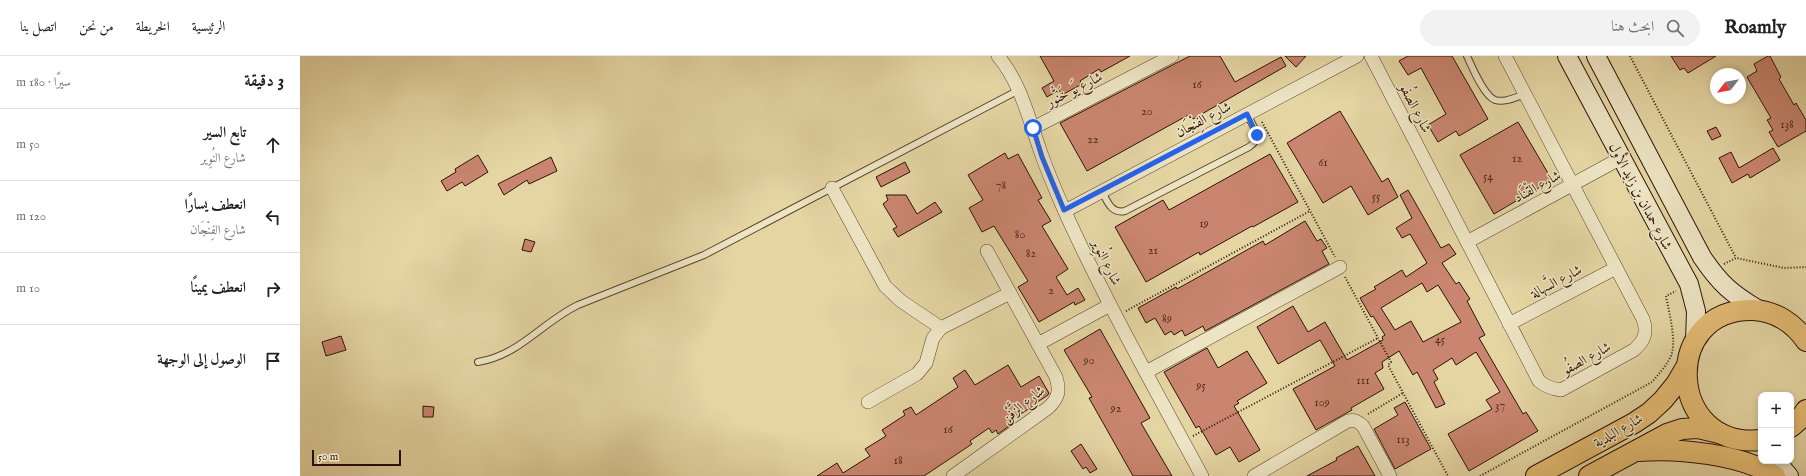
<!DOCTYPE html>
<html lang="ar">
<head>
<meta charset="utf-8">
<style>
	body { margin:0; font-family:"IM FELL English",Amiri,serif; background:#f2f2f2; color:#202124; direction:rtl }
	.controls { position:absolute; right:12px; bottom:12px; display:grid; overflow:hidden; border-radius:8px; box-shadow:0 2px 6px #0003 }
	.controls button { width:36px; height:36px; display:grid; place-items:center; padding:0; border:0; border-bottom:1px solid #e0e0e0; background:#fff; color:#202124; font:20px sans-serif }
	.compass { position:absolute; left:1410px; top:12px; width:36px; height:36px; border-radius:50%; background:#fff; box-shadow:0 2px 6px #0003; rotate:239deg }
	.scale { position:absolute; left:12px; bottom:10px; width:89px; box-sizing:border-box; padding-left:4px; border:2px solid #2b1307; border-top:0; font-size:11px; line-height:14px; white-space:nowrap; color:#2b1307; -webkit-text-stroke:3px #ede4c3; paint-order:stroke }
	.stop { position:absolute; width:12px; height:12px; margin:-9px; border:3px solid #2563eb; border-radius:50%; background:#fff }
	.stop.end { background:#2563eb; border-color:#fff; box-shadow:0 1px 4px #0008 }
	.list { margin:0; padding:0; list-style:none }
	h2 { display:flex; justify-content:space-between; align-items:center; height:52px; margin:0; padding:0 16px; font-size:17px }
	h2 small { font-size:13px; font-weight:400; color:#757577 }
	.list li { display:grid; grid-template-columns:26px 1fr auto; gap:12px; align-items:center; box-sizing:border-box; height:72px; padding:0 16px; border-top:1px solid #e0e0e0 }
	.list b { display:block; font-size:15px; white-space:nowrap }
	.list p { margin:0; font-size:13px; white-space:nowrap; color:#757577 }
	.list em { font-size:13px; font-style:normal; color:#757577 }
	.icon { flex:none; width:22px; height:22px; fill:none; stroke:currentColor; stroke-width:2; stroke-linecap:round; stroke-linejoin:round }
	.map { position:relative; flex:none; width:1506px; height:420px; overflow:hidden; direction:ltr }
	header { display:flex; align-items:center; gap:24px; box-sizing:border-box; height:56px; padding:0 20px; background:#fff; border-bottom:1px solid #e0e0e0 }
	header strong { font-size:19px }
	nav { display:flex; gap:22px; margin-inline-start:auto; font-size:14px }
	.search { width:280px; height:36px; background:#f2f2f2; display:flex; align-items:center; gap:10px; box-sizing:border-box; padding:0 14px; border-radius:22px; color:#757577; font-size:15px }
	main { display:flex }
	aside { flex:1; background:#fff }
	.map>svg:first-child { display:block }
	.building { fill:#c9856f; stroke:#2b1307; fill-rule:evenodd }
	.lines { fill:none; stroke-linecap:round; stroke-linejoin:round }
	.service-casing { stroke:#59442e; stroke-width:8 }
	.minor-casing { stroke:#59442e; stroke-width:14 }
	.secondary-casing { stroke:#2b1307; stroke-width:20 }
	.primary-casing { stroke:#2b1307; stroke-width:22 }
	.path { stroke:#2b1307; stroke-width:2; stroke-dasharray:1 2; stroke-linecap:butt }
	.service { stroke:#ede4c3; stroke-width:6 }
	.minor { stroke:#ede4c3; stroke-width:13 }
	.secondary { stroke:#ede4c3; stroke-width:18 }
	.primary { stroke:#e2ba72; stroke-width:20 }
	.route { stroke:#2563eb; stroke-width:5 }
	.labels { text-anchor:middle; stroke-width:3; stroke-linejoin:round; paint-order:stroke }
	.number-label { font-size:12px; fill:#523021 }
	.street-label { font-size:14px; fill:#2b1307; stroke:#ede4c3 }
</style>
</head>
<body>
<header>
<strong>Roamly</strong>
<div class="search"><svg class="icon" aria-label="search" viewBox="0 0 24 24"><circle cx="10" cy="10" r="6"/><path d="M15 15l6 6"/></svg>ابحث هنا</div>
<nav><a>الرئيسية</a><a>الخريطة</a><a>من نحن</a><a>اتصل بنا</a></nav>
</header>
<main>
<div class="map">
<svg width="1506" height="420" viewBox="0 0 1506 420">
	<rect width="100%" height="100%" fill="#e4d5a3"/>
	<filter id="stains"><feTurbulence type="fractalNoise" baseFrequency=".005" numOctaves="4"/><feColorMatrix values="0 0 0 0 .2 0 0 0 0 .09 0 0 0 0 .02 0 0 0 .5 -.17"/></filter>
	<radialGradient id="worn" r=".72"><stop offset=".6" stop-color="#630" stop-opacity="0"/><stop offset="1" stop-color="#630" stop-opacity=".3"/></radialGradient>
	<g class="building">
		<path d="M740 0H830L801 16 799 13 780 25 782 28 762 39 759 34 747 41 742 32 754 25Z"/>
		<path d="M890 0H920L935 26 981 1 986 10 893 63 890 58 787 115 760 67Z"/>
		<path d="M985 0H1006L996 11Z"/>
		<path d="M1108 0H1152L1188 63 1159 80 1156 75 1138 86 1128 69 1146 58 1121 12 1108 19 1099 5Z"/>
		<path d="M1371 0H1416L1388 17 1384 12 1380 14Z"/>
		<path d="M1468 0H1470L1481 21 1479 23 1494 49 1496 47 1506 64V75L1478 91 1469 76 1473 74 1467 64 1471 62 1447 21 1457 15 1454 8Z"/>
		<path d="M1040 55 1082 126 1088 122 1098 141 1068 159 1051 130 1023 147 987 87Z"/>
		<path d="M1218 66 1252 124 1194 158 1160 99Z"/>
		<path d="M1416 71 1421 80 1412 84 1407 75Z"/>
		<path d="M1473 92 1480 104 1450 122 1448 118 1432 127 1419 102 1431 96 1439 112Z"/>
		<path d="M705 97 708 103 718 98 742 142 738 144 751 165 742 170 768 213 756 221 767 239 778 232 785 244 775 249 774 246 739 266 718 231 728 225 694 170 682 176 669 152 683 144 668 119Z"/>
		<path d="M970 98 998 146 953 171 952 170 900 199 899 196 846 226 815 171 863 144 869 154Z"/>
		<path d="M178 99 188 116 165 130 162 126 147 135 141 125 156 116 155 113Z"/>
		<path d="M251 101 257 115 229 128 227 124 204 139 198 128Z"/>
		<path d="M605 106 610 116 581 131 576 121Z"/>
		<path d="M1108 134 1141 192 1149 188 1156 198 1142 207 1156 228 1159 226 1170 243 1167 245 1185 279 1179 282 1223 358 1226 356 1238 375 1169 415 1148 378 1192 353 1186 344 1200 336 1176 296 1156 309 1152 302 1133 314 1138 323 1134 326 1145 348 1136 352 1117 316 1113 319 1099 295 1082 306 1083 312 1075 317 1084 333 1051 352 1052 354 1016 374 993 333 1035 310 1020 284 978 308 957 271 993 250 1008 276 1025 266 1047 304 1083 284 1082 281 1085 279 1073 260 1071 261 1060 242 1076 233 1074 231 1102 214 1106 221 1127 207 1110 178 1102 182 1096 172 1112 162 1100 139ZM1122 227 1127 236 1138 229 1161 266 1123 286 1111 265 1095 274 1081 252Z"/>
		<path d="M586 139H606L617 158 635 146 642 156 598 181 593 173 597 171 583 148 588 144Z"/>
		<path d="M1005 165 1017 185 1021 183 1027 192 1022 195 1029 208 905 275 903 270 885 280 882 274 874 279 871 275 865 279 855 262 846 267 838 252 876 231 877 233 963 185 965 189Z"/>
		<path d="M225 183 235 186 231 196 222 194Z"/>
		<path d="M800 273 850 362 841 367 872 420H833L789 342 792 341 764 294Z"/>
		<path d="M41 280 46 294 26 300 22 286Z"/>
		<path d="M907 292 918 312 947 295 967 327 937 345 939 347 934 350 960 394 939 406 930 391 916 399 899 370 896 372 864 316Z"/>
		<path d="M708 309 721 331 739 320 749 337 748 339 733 349V350L710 365 712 368 698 378 696 374 692 377 689 372 670 385 672 388 624 420H517L537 407 543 417 570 400 565 393 586 380 582 374 605 359 603 355 611 351 616 359 658 331 653 322 665 314 675 329Z"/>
		<path d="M1105 346 1131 393 1095 413 1074 373 1098 359 1094 352Z"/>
		<path d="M123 350 134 351 133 361H123Z"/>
		<path d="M781 388 797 413 790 417 786 411 783 413 771 395Z"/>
		<path d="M1058 390 1075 420H1007L1037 404 1036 402Z"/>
	</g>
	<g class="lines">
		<defs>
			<g id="service">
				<path d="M1167 0C1172 11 1184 40 1195 44 1205 47 1216 41 1226 38"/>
				<path d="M802 135C807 145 811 158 825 155L949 91C963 82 953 70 947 58"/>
				<path d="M178 306C220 299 241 267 278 249L404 199 719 34"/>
			</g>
			<g id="minor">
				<path d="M698 0C720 26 728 60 739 91 746 113 756 135 765 156 806 246 855 333 902 420"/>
				<path d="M1071 0 1239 325C1246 331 1252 333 1261 334L1334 294C1344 285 1348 277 1343 263L1205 0"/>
				<path d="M733 72 872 0"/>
				<path d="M532 132 585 230 601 245 641 272"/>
				<path d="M765 155 1057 0"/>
				<path d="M1167 186 1321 102"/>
				<path d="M1209 268 1316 212"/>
				<path d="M738 288 810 249"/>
				<path d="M846 316 1040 211"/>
				<path d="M568 346 617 318 626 307 633 282 641 272 710 237"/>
				<path d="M653 420 748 352C759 342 760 334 756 321L687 195"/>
				<path d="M954 420 1048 365C1055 363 1058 366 1063 370L1090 420"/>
			</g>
			<g id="secondary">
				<path d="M1267 0 1389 228 1396 255 1395 285"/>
				<path d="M1296 0 1402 201C1420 228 1432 238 1459 254"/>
				<path d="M1476 405 1489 420"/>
			</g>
			<g id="primary">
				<path d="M1491 371 1499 364 1506 354"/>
				<path d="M1461 384C1367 394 1360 252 1453 254 1475 255 1494 267 1506 285"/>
				<path d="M1339 395C1378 392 1441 398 1475 420"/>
				<path d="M1236 420 1334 367 1349 357 1363 344 1376 328 1386 311"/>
				<path d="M1289 420 1367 378 1382 373 1398 372 1419 377"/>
			</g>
		</defs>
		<use href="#service" class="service-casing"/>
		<use href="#minor" class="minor-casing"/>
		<use href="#secondary" class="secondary-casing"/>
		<use href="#primary" class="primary-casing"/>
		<g class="path">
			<path d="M1330 0 1436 202"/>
			<path d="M962 66 1035 201"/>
			<path d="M1424 208 1436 202 1484 212 1506 211"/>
			<path d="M1045 221 1091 306 1088 309 1148 420"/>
			<path d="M826 255 1010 155"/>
			<path d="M1068 358 1103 337"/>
			<path d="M893 380 1078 282"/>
			<path d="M1180 420 1352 326C1359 318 1366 310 1371 300 1377 285 1369 257 1366 240L1376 235"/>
		</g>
		<use href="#service" class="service"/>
		<use href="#minor" class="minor"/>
		<use href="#secondary" class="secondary"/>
		<use href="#primary" class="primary"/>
	</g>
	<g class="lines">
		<path class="route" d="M733 72 742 101 764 154 947 58 957 79"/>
	</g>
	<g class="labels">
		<g class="number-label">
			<text x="897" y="32">16</text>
			<text x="847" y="59">20</text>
			<text x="1487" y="72">138</text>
			<text x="793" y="87">22</text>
			<text x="1217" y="106">12</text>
			<text x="1023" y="110">61</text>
			<text x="1188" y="124">54</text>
			<text x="701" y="133">78</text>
			<text x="1076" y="144">55</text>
			<text x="904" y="171">19</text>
			<text x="720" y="182">80</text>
			<text x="853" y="198">21</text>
			<text x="731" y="201">82</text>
			<text x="751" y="238">2</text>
			<text x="867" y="266">89</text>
			<text x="1140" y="287">45</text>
			<text x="789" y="308">90</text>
			<text x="1063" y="328">111</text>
			<text x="901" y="333">95</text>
			<text x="1022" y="350">109</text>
			<text x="1200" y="353">37</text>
			<text x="816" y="356">92</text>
			<text x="648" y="377">16</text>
			<text x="1103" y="387">113</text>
			<text x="598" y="408">18</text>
		</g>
		<g class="street-label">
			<text transform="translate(774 33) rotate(-27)" y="5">شارع يَو خَنُّور</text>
			<text transform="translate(1116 52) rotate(63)" y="5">شارع الصفُو</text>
			<text transform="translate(903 63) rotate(-28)" y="5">شارع الفِنْجَان</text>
			<text transform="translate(1237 130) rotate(-29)" y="5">شارع القْنَاد</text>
			<text transform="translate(1341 140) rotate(62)" y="5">شارع حمدان بن زايد الأول</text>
			<text transform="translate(807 206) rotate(64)" y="5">شارع النُوِير</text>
			<text transform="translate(1256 225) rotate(-28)" y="5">شارع السَّهالة</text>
			<text transform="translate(1286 302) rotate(-29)" y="5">شارع الصفُو</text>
			<text transform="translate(723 348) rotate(-39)" y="5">شارع الزَّفْن</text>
			<text transform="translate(1318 374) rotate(-30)" y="5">شارع البلدية</text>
		</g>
	</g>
	<rect width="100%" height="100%" filter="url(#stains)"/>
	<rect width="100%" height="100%" fill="url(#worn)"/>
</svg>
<div class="controls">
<button>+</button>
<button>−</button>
</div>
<svg class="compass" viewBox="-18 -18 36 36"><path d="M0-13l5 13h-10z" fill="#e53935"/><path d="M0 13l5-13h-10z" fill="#757577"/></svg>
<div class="scale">50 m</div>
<div class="stop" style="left:733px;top:72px"></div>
<div class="stop end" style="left:957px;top:79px"></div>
</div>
<aside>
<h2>3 دقيقة<small>سيرًا · 180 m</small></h2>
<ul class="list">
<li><svg class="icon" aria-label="ahead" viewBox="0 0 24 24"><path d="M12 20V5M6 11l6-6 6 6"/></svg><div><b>تابع السير</b><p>شارع النُوِير</p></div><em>50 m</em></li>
<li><svg class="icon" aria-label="left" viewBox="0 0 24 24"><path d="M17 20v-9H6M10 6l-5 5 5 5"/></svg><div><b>انعطف يسارًا</b><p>شارع الفِنْجَان</p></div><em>120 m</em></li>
<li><svg class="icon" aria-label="right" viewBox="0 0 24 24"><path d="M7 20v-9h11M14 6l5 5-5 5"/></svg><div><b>انعطف يمينًا</b></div><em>10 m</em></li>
<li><svg class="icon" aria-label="arrive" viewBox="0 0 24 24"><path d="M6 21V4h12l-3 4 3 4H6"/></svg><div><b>الوصول إلى الوجهة</b></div></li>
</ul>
</aside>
</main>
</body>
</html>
